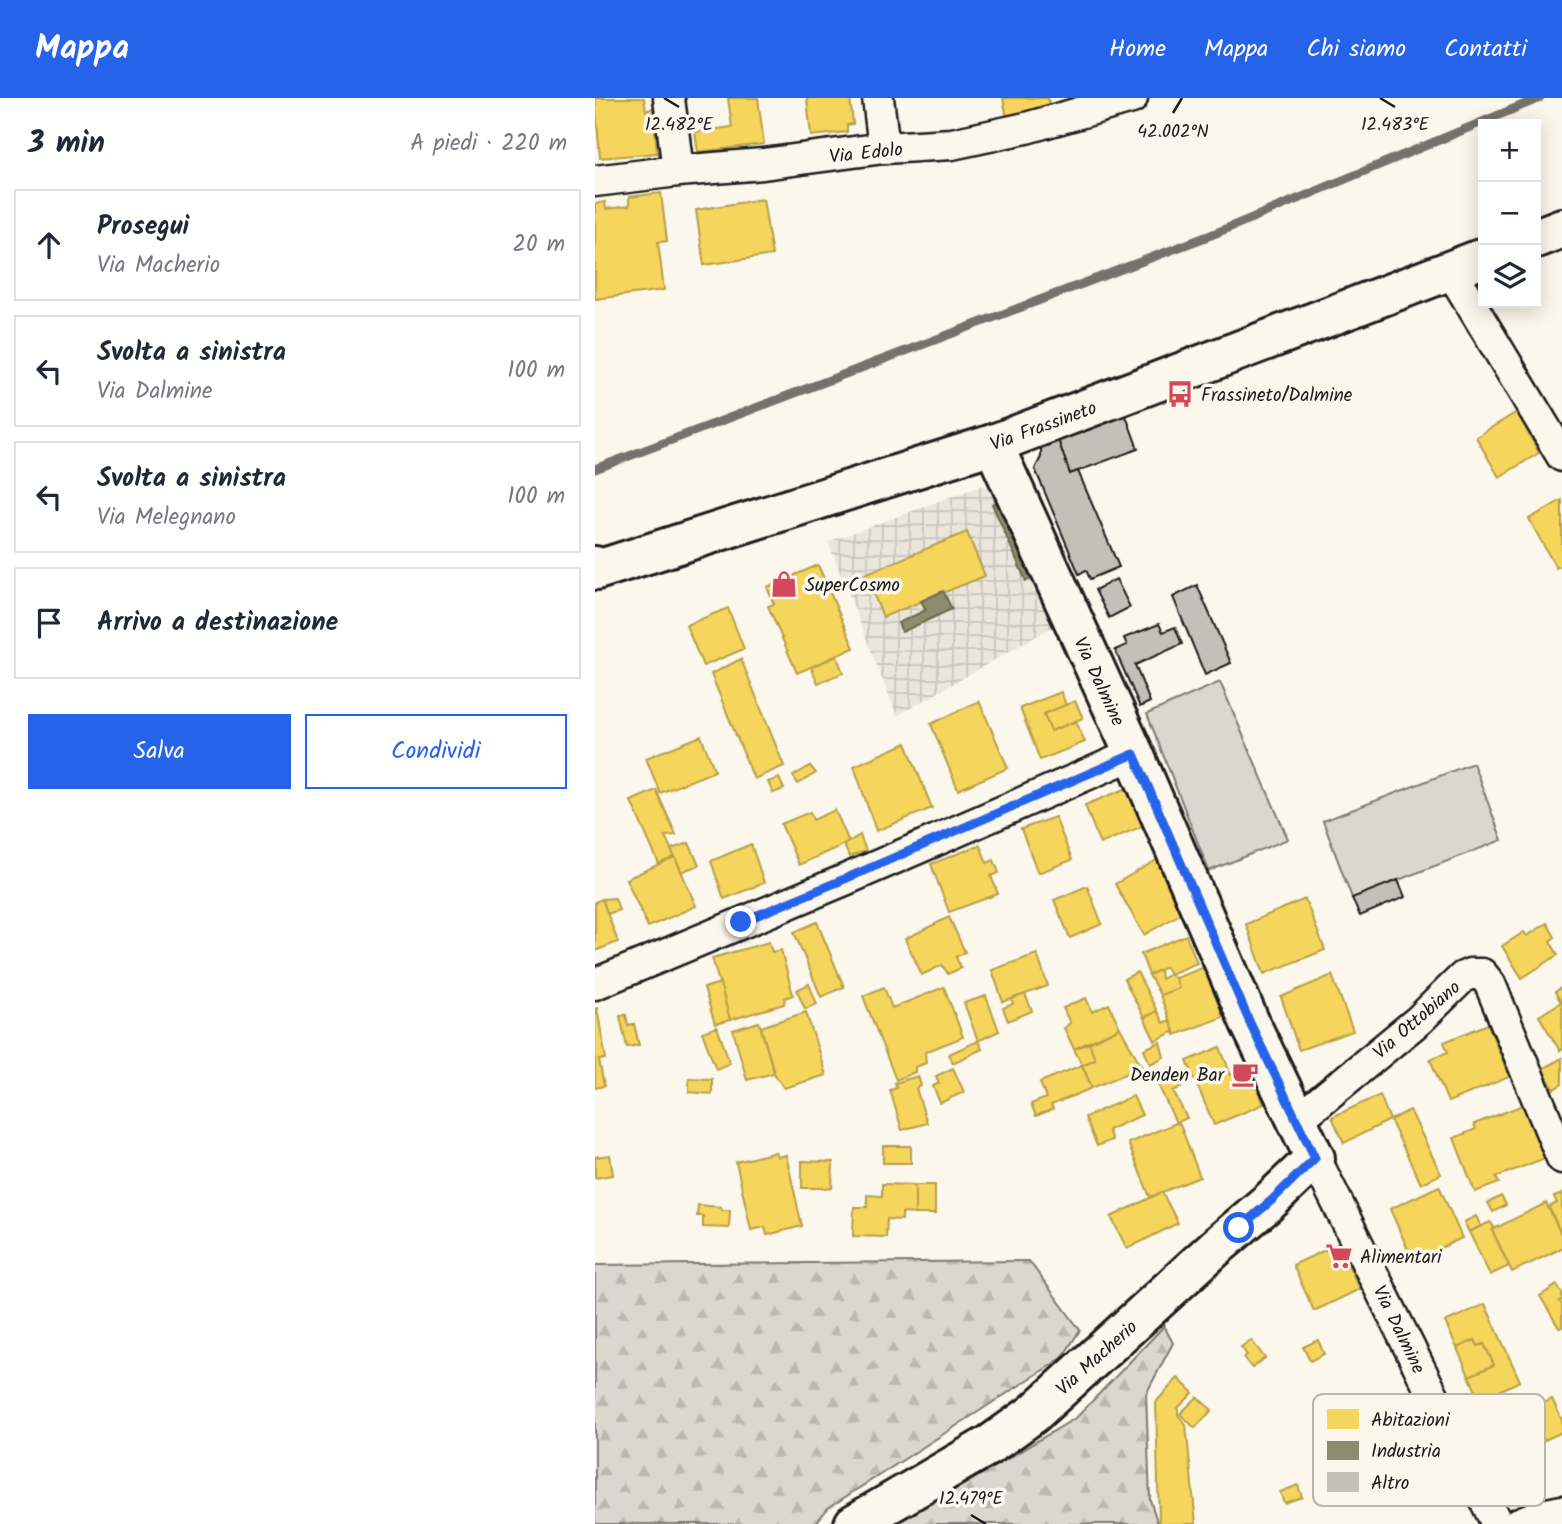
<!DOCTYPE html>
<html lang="it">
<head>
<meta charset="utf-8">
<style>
	body { margin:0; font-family:Kalam,sans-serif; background:#f2f2f3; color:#1f2937 }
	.controls { position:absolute; right:21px; top:21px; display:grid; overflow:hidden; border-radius:0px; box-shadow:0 4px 18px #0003 }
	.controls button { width:63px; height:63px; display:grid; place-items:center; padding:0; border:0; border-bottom:2px solid #e0e1e3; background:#fff; color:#1f2937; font:35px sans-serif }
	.stop { position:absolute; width:21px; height:21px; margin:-16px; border:5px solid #2563eb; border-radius:50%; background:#fff }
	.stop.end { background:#2563eb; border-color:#fff; box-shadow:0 2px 7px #0008 }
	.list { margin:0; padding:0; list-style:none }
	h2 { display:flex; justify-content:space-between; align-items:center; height:91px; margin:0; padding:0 28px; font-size:30px }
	h2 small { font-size:23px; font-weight:400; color:#747a83 }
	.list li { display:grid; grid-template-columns:46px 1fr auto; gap:21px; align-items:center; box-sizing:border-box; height:112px; margin:0 14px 14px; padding:0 14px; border:2px solid #e0e1e3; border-radius:0px }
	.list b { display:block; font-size:26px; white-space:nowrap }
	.list p { margin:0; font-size:23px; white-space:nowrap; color:#747a83 }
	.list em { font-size:23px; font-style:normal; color:#747a83 }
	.actions { display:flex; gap:14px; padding:21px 28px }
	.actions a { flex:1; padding:16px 0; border:2px solid #2563eb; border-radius:0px; text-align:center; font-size:24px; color:#2563eb }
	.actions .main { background:#2563eb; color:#fff }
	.icon { flex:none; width:38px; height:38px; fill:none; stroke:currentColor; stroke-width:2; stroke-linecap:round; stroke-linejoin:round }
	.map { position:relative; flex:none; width:967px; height:1426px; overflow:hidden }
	header { display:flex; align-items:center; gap:42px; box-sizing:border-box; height:98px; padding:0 35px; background:#2563eb; color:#fff }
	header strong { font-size:33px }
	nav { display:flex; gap:38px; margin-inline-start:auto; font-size:24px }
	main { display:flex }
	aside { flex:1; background:#fff }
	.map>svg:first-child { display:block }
	.industrial { fill:url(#industrial-grid) }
	.forest { fill:url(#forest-firs); stroke:#7b7a75; stroke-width:2 }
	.garden { fill:#dad7ce; stroke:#7b7a75; stroke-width:2 }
	.homes { fill:#f6d55c; stroke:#b59e49; stroke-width:2 }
	.industry { fill:#8c8c6e; stroke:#6a6a55; stroke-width:2 }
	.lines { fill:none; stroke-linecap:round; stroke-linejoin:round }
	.stream { stroke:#74726e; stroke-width:9 }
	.building { fill:#c3c0b8; stroke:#1c1c1c; stroke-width:2 }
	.street-casing { stroke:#1c1c1c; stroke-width:35 }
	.secondary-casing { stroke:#1c1c1c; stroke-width:44 }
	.street { stroke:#fbf7ec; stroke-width:30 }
	.secondary { stroke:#fbf7ec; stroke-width:38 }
	.route { stroke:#2563eb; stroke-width:9 }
	.ticks { fill:none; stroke:#1c1c1c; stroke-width:2.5 }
	.labels { text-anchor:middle; stroke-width:7; stroke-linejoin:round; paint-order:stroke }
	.street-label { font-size:19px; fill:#1c1c1c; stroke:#fbf7ec }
	.poi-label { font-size:19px; fill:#1c1c1c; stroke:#fbf7ec; text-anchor:start }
	.key { fill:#fbf7ec; stroke:#b8b5ae; stroke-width:2 }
	.key-label { font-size:19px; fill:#1c1c1c }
	.ticks-label { font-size:18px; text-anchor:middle; fill:#1c1c1c; stroke:#fbf7ec; stroke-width:7; stroke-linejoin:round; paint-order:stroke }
</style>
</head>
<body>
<header>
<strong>Mappa</strong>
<nav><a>Home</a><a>Mappa</a><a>Chi siamo</a><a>Contatti</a></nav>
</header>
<main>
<aside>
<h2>3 min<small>A piedi · 220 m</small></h2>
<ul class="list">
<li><svg class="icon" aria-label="ahead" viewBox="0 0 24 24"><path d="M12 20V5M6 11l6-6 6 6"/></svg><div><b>Prosegui</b><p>Via Macherio</p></div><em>20 m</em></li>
<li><svg class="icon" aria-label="left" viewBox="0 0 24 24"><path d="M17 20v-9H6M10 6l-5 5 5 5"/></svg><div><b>Svolta a sinistra</b><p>Via Dalmine</p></div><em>100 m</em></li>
<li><svg class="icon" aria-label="left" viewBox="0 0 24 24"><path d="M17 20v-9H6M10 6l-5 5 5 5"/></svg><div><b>Svolta a sinistra</b><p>Via Melegnano</p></div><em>100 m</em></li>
<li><svg class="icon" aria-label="arrive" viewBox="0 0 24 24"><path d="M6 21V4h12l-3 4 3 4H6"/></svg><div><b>Arrivo a destinazione</b></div></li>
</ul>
<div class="actions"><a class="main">Salva</a><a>Condividi</a></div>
</aside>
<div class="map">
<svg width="967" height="1426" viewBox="0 0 967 1426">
	<defs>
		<pattern id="industrial-grid" width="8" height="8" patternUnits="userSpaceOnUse" patternTransform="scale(1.75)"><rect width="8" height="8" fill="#eae6dc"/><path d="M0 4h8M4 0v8" fill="none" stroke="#c8c5bc"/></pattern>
		<pattern id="forest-firs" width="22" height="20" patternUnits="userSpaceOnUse" patternTransform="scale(1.75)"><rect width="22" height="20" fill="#dad7ce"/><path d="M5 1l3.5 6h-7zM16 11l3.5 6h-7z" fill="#bab8b0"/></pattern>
	</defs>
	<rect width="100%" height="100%" fill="#fbf7ec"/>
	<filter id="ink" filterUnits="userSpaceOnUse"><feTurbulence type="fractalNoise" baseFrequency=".0143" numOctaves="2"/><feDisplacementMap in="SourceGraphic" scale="14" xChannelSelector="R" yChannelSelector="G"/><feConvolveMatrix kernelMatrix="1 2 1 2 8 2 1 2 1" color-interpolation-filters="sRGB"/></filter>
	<g filter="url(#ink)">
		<path class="industrial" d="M388 387 401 391 442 478 459 528 302 618 233 444Z"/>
		<g class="forest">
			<path d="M434 1163 485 1232 467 1260 233 1410 220 1426H0V1167Z"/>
			<path d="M569 1228 578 1245 551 1296 555 1402 563 1426H298L374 1384 482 1319Z"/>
		</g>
		<g class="garden">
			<path d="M625 584 693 741 614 773 552 616Z"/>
			<path d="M878 665 907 742 757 800 728 723Z"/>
		</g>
		<g class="homes">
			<path d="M0 0H49L51 13 58 10 62 55 5 60Z"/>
			<path d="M133 0H163L169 46 103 54 100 34 137 29Z"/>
			<path d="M212 0H255L258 26 252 27V34L216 38Z"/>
			<path d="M408 0H453L456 16 413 25Z"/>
			<path d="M66 95 72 143 63 144 69 192 0 201V106L10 104 11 111 34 108V99Z"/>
			<path d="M168 101 177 157 109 167 101 112Z"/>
			<path d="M922 314 944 355 904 379 881 339Z"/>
			<path d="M967 402V467L961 470 934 421Z"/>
			<path d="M372 434 390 478 288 519 270 476Z"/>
			<path d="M223 467 259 550 202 575 173 508 179 506 172 489Z"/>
			<path d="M133 510 149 551 108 568 91 527Z"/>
			<path d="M242 558 248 575 223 585 216 569Z"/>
			<path d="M146 561 189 668 159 681 116 576Z"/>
			<path d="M466 594 471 607 449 616 456 633 481 623 490 644 445 662 425 610Z"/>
			<path d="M384 603 413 670 363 692 336 626Z"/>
			<path d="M480 603 488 620 456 633 449 616Z"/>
			<path d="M106 638 120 673 65 695 51 660Z"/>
			<path d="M311 645 337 710 281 733 259 668Z"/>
			<path d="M215 668 221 675 203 686 198 678Z"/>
			<path d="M184 680 189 691 178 695 173 684Z"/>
			<path d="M535 689 550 727 505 746 490 707Z"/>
			<path d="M61 692 81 737 70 738 80 759 64 766 36 703Z"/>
			<path d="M240 712 254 744 204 767 186 726 215 714 218 722Z"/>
			<path d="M460 719 477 762 443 775 426 731Z"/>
			<path d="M265 737 271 753 254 759 249 747Z"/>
			<path d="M94 745 104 767 86 774 76 751Z"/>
			<path d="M156 746 169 785 129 801 116 763Z"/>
			<path d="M385 747 392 765 399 762 404 775 396 778 403 796 354 814 336 766Z"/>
			<path d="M80 759 101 808 53 829 31 781Z"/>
			<path d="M565 760 594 811 549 837 520 786Z"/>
			<path d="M492 788 507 826 475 840 459 802Z"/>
			<path d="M20 800 24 812 12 816 7 801Z"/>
			<path d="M7 801 23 844 0 853V804Z"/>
			<path d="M710 801 730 852 669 876 651 826Z"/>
			<path d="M354 819 370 854 361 859 366 870 353 876 347 867 327 877 310 841Z"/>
			<path d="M222 824 249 889 226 899 199 834Z"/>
			<path d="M952 825 960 839 955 843 963 857 927 880 907 848 929 834 932 838Z"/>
			<path d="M591 837 602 865 575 876 571 869 554 877 546 856Z"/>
			<path d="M174 844 177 854 186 852 198 897 190 900 189 906 135 922 117 860Z"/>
			<path d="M442 856 453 888 408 904 397 872Z"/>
			<path d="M610 869 628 919 580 937 565 897 584 890 580 880Z"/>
			<path d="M565 872 566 881 575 876 580 880 584 890 565 897 554 877Z"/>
			<path d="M542 874 562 913 549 920 529 881Z"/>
			<path d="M737 877 758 933 704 952 686 899Z"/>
			<path d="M125 885 135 922 120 926 109 890Z"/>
			<path d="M214 886 222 906 210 911 202 892Z"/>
			<path d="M289 889 297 910 349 889 368 939 330 954 331 965 320 969V974L301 982 268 898Z"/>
			<path d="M967 889V952L965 953 944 918 966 904 960 894Z"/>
			<path d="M430 896 437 913 413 923 408 910 418 906 417 901Z"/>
			<path d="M391 898 404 933 383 943 369 905Z"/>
			<path d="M491 900 497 914 514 906 525 930 479 951 469 930 475 925 468 910Z"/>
			<path d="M2 910 11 961 4 962 9 988 0 990V911Z"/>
			<path d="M562 913 568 925 574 922 579 933 560 943 549 920Z"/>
			<path d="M211 914 231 977 189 990 179 975 166 929Z"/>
			<path d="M31 917 33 927 39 926 44 947 32 949 25 918Z"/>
			<path d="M164 924 179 975 152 982 138 932Z"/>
			<path d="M893 926 914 979 853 1004 835 961 853 954 849 944Z"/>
			<path d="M122 929 135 965 121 971 107 934Z"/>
			<path d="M525 930 547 969 497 990 487 967 500 961 494 945Z"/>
			<path d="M383 943 387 951 358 965 354 956Z"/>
			<path d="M565 944 569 959 555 966 549 951Z"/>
			<path d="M494 945 500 961 487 967 479 951Z"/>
			<path d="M625 949 636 977 654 969 669 1006 619 1027 592 963Z"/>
			<path d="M967 960V986L959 991 947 971Z"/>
			<path d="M487 967 497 990 456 1007 458 1011 441 1018 436 1006 451 1000 445 984Z"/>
			<path d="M577 969 587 989 578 993 592 1020 581 1025 559 978Z"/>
			<path d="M358 970 369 994 345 1005 338 988 344 985 341 978Z"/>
			<path d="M323 978 326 988 321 990 332 1025 307 1032 295 992 302 990 300 985Z"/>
			<path d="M94 980 117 981V996L94 994Z"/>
			<path d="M785 997 795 1022 749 1045 737 1019Z"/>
			<path d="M538 998 547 1017 513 1032 517 1042 502 1048 490 1019Z"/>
			<path d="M933 1005 953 1059 901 1079 904 1085 880 1094 859 1040 881 1031 879 1026Z"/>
			<path d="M815 1012 846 1076 826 1086 795 1022Z"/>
			<path d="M581 1025 585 1026 605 1079 555 1099 533 1045Z"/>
			<rect x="288" y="1048" width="28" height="17"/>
			<path d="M181 1054 182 1059 191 1057 207 1128 172 1137 170 1129 156 1132 141 1064Z"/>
			<path d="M15 1057 18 1077 0 1080V1059Z"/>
			<path d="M207 1063 238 1064 237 1090H207Z"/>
			<path d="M287 1086 320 1087V1116L307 1115V1122L292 1121 291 1139 258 1138 259 1109H272V1097L287 1098Z"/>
			<rect x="320" y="1087" width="20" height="29"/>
			<path d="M844 1088 867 1140 818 1163 795 1111Z"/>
			<path d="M567 1094 583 1125 532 1151 516 1119Z"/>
			<path d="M967 1096V1138L954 1109 962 1105 959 1099Z"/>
			<path d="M906 1098 911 1107 898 1114 893 1105Z"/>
			<path d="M951 1105 967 1138V1150L917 1174 897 1132Z"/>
			<path d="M103 1107 126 1109V1112H135L134 1130 108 1129V1118H102Z"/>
			<path d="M881 1118 886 1128 874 1134 869 1124Z"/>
			<path d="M895 1124 900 1130 897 1132 914 1168 895 1177 874 1134Z"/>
			<path d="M743 1146 765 1191 719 1213 698 1167Z"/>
			<path d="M962 1187 967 1195V1202L964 1203 967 1207V1229L964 1230 945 1198Z"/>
			<path d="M890 1206 925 1283 885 1302 874 1278 899 1267 889 1246 883 1248 880 1242 862 1250 850 1224Z"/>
			<path d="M656 1242 670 1260 657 1270 649 1260 652 1257 646 1249Z"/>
			<path d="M723 1242 729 1256 715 1263 708 1249Z"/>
			<path d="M880 1242 883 1248 889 1246 899 1267 874 1278 862 1250Z"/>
			<path d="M583 1280 598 1295 583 1310V1317L591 1327 601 1426H566L564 1424 561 1304Z"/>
			<path d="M602 1299 617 1312 600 1330 585 1316Z"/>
			<path d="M957 1301 967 1322V1334L939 1347V1356L919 1365 902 1327Z"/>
			<path d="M703 1387 707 1399 689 1405 685 1394Z"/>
		</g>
		<g class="industry">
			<path d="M409 401 442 478 431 483 397 406Z"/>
			<path d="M348 493 357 511 307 534 303 525 331 512 326 503Z"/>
		</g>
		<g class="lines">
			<path class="stream" d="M0 371 616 137 945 0"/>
		</g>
		<g class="building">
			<path d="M530 315 543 351 475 376 462 339Z"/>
			<path d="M462 339 475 376 483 373 524 469 495 481 491 472 484 476 440 371 446 359V345Z"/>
			<path d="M521 481 535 509 514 520 500 492Z"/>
			<path d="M602 487 636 565 610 577 578 499Z"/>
			<path d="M564 526 568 534 580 529 587 546 540 567 555 604 545 609 520 552 532 547 529 540Z"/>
			<path d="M803 782 810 799 765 818 757 800Z"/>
		</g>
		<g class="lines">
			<defs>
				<g id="street">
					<path d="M74 0 83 73"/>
					<path d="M283 0 289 50"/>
					<path d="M0 83 83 73 168 66 289 50 357 46 431 30 537 0"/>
					<path d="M856 173 967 358"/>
					<path d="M0 886 252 781 539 656"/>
					<path d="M701 1023 824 922 868 879 875 876H887L895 886 967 1060"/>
					<path d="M720 1060 902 1426"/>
					<path d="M922 1426 942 1418 967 1413"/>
				</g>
				<g id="secondary">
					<path d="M941 140 967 130"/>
					<path d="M0 468 2 472 398 346 888 160"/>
					<path d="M259 1426 396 1346 438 1316 620 1150 676 1102 720 1060 655 925 539 656 398 346"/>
				</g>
			</defs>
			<use href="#street" class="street-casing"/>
			<use href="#secondary" class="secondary-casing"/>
			<use href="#street" class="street"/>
			<use href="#secondary" class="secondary"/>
		</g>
	</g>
	<g class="lines" filter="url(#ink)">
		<path class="route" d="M146 824 252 780 539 656 655 925 720 1060 677 1102 644 1130"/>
	</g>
	<path class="ticks" d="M69 0 84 9M785 0 800 9M578 15 587 0M376 1417 391 1426"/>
	<defs>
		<symbol id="bus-bare" viewBox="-9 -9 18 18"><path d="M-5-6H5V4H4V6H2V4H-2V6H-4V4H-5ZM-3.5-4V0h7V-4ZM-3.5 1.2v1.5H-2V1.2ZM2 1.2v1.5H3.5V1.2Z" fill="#d1495b" stroke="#fbf7ec" stroke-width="2.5" paint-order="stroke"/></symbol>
		<symbol id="shop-bare" viewBox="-9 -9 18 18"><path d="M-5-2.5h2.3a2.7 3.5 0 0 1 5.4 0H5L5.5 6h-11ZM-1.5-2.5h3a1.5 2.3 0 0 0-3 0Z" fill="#d1495b" stroke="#fbf7ec" stroke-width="2.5" paint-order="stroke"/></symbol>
		<symbol id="cafe-bare" viewBox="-9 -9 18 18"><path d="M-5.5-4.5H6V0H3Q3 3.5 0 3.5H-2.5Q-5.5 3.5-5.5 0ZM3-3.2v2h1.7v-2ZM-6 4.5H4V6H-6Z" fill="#d1495b" stroke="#fbf7ec" stroke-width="2.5" paint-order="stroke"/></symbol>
		<symbol id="supermarket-bare" viewBox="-9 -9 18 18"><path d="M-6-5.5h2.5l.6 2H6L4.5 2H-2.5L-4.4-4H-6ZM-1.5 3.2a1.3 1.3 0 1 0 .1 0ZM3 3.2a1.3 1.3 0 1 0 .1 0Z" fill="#d1495b" stroke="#fbf7ec" stroke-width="2.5" paint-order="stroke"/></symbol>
	</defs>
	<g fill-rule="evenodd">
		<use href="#bus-bare" x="566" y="277" width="38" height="38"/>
		<use href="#shop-bare" x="170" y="467" width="38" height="38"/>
		<use href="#cafe-bare" x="631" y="957" width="38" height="38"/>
		<use href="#supermarket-bare" x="725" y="1139" width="38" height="38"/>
	</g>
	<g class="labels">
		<g class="street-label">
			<text transform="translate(271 54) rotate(-6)" y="7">Via Edolo</text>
			<text transform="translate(448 327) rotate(-20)" y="7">Via Frassineto</text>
			<text transform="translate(505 583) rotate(65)" y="7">Via Dalmine</text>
			<text transform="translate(821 921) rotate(-41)" y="7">Via Ottobiano</text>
			<text transform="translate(805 1231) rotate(64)" y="7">Via Dalmine</text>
			<text transform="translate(501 1259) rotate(-42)" y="7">Via Macherio</text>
		</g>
		<g class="poi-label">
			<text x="606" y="303">Frassineto/Dalmine</text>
			<text x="210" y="493">SuperCosmo</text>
			<text x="629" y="983" text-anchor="end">Denden Bar</text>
			<text x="765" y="1165">Alimentari</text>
		</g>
	</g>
	<rect x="718" y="1296" width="232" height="112" rx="10" class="key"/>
	<rect x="732" y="1311" width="32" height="20" fill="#f6d55c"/>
	<rect x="732" y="1343" width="32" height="19" fill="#8c8c6e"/>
	<rect x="732" y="1374" width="32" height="20" fill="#c3c0b8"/>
	<g class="key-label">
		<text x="776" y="1328">Abitazioni</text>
		<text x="776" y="1359">Industria</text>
		<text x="776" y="1391">Altro</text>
	</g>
	<g class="ticks-label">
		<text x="84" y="32">12.482°E</text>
		<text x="800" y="32">12.483°E</text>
		<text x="578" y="39">42.002°N</text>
		<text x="376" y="1406">12.479°E</text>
	</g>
</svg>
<div class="controls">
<button>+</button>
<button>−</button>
<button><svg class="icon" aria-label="layers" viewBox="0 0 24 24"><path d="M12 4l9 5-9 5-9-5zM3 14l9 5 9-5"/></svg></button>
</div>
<div class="stop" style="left:644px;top:1130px"></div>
<div class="stop end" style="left:146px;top:824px"></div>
</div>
</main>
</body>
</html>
